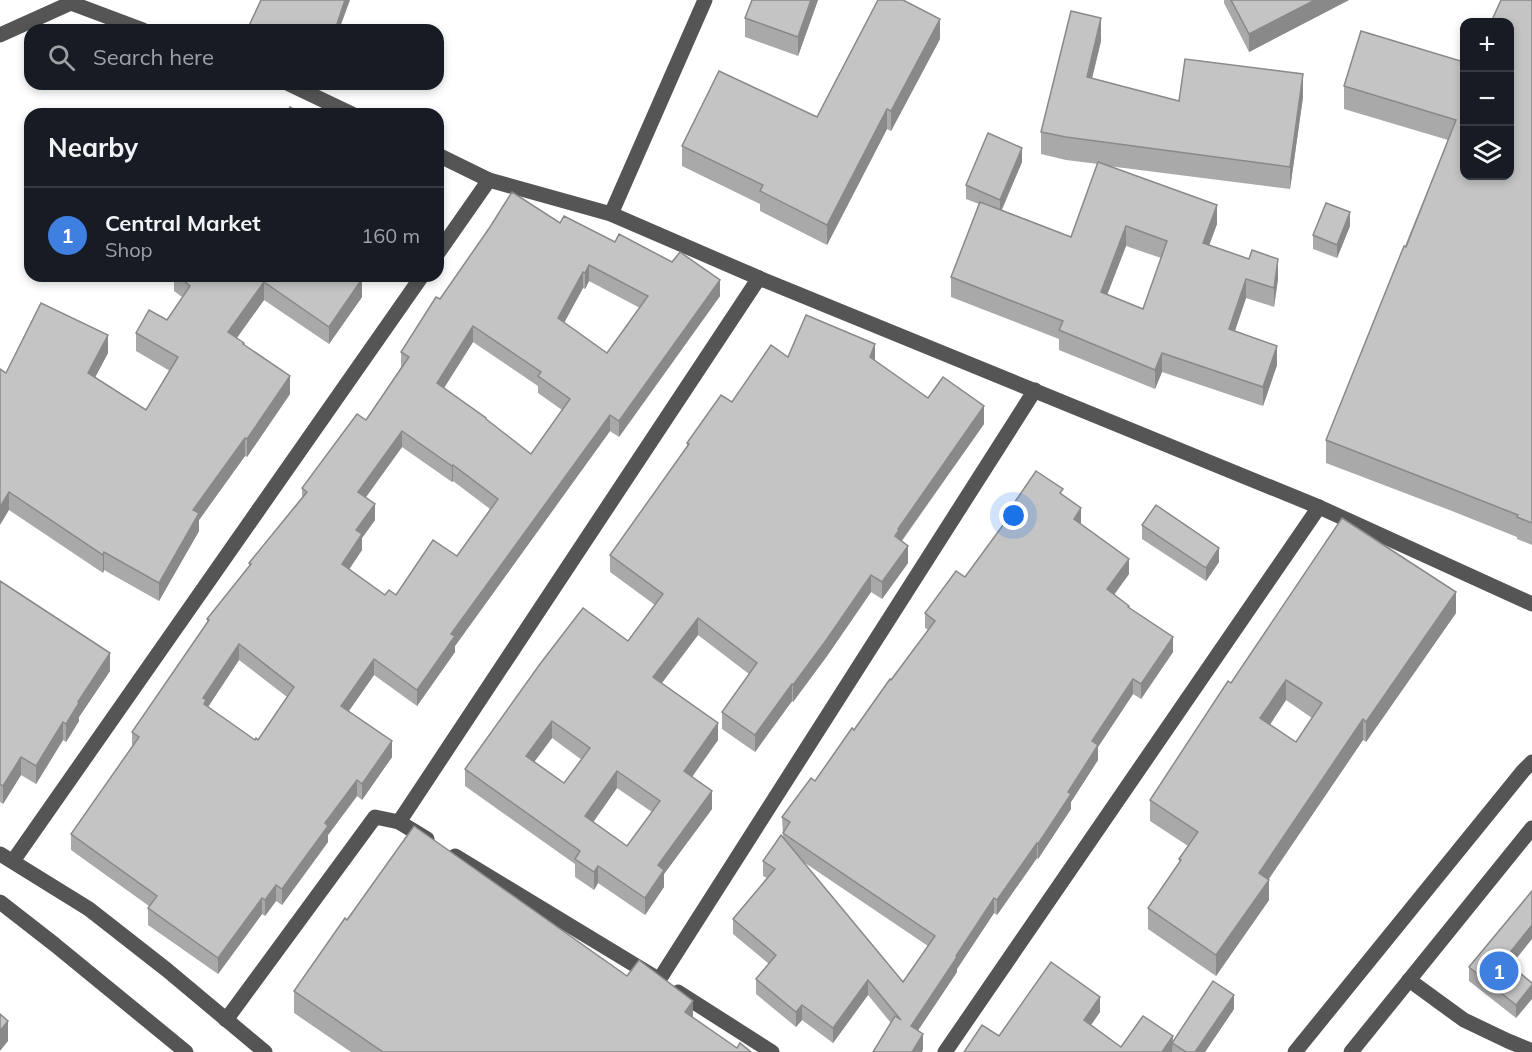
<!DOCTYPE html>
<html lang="en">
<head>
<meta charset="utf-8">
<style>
	body { margin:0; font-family:Mulish,sans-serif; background:#242831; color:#f1f3f6 }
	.controls { position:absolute; right:18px; top:18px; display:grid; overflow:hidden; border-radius:12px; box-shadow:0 3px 9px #0003 }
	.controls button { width:54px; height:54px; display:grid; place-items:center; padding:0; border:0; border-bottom:2px solid #363941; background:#171b24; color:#f1f3f6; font:30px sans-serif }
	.you { position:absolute; left:1014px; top:516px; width:21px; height:21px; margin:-15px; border:4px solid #fff; border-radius:50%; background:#1a73e8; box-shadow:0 0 0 9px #1a73e833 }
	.badge { display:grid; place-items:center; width:39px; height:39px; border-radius:50%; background:#0b8043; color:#fff; font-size:20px; font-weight:700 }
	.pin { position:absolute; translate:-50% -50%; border:3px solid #fff; box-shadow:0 2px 6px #0006 }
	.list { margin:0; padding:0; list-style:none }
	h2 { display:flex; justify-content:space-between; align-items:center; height:78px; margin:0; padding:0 24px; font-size:26px }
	h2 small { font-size:20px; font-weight:400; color:#9ea1a6 }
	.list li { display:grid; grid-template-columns:39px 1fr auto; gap:18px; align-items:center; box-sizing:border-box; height:96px; padding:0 24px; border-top:2px solid #363941 }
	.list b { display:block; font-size:22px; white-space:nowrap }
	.list p { margin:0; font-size:20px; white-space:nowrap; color:#9ea1a6 }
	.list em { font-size:20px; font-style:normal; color:#9ea1a6 }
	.icon { flex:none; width:33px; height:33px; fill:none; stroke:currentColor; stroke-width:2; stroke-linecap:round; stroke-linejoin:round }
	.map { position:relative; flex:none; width:1532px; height:1052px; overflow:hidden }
	.search { position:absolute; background:#171b24; box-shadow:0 3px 9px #0003; left:24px; top:24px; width:420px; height:66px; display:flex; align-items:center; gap:15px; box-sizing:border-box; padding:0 21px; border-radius:18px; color:#9ea1a6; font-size:22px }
	.panel { position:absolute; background:#171b24; box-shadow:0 3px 9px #0003; left:24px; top:108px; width:420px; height:174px; border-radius:18px }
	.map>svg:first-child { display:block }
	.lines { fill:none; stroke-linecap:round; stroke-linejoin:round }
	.minor { stroke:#555; stroke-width:15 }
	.wall { fill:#a9a9a9; fill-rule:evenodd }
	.shaded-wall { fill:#898989 }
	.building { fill:#c4c4c4; stroke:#898989; stroke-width:1.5; fill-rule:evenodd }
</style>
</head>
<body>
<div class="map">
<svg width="1532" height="1052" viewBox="0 0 1532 1052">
	<rect width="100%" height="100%" fill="#fff"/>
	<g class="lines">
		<g class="minor">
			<path d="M0 35 71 3 143 30"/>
			<path d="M289 84 352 114"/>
			<path d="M438 155 489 180 611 214 759 278 1319 507 1532 604"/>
			<path d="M611 214 705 0"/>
			<path d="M438 253 489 180"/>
			<path d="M399 822 759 278"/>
			<path d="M0 854 89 909 167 970 265 1052"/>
			<path d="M455 856 653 976"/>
			<path d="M13 861 422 276"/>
			<path d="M0 902 54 944 186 1052"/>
			<path d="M659 980 1035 390"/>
			<path d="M1409 980 1464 1020 1508 1041 1532 1051"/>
			<path d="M678 992 772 1052"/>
			<path d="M226 1020 375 817 399 822 427 839"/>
			<path d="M945 1052 1319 507"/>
			<path d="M1295 1052 1523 771 1532 762"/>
			<path d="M1351 1052 1532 828"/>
		</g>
	</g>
	<g class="wall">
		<path d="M752 0H818L798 56 745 37V18Z"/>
		<path d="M1224 0H1349L1249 52 1224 3Z"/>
		<path d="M1532 0V545L1517 539V537L1452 511 1326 463V440L1448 140 1344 109V86L1464 62V176Z"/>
		<path d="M940 39 891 131 887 129 827 245 760 211V204L682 166V146L817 117Z"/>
		<path d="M1101 41 1092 78 1179 101 1303 97 1290 189 1108 166 1217 224 1209 245 1278 279 1274 307 1246 298 1235 331 1277 365 1263 406 1162 372 1155 389 1059 350V339L951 297V277L979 204 966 199V185L1022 162 1002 210 1071 237 1098 164 1066 160 1041 154V132ZM1126 246 1161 258 1143 309 1107 294Z"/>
		<path d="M560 223 720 296 619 437 610 431 455 646V652L417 706 374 675 349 711 392 757 362 800 357 796 328 835V842L282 905 276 901 265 916 262 914 218 974 148 925V908L149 906 71 850V834L132 748V732L207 624V619L249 566V563L302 497V488L366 420 401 367V352L440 299ZM589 281 640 308 607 353 564 323 583 288 585 289ZM473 342 538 386V393L562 410 531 454 444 388ZM402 447 452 482 453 481 490 509 457 556 396 595H385L349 569 362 550V538L375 520 366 497ZM239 660 287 697 258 740H255L208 707Z"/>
		<path d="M1350 226 1337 258 1313 249V235Z"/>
		<path d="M174 276H358L362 297 329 344 264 300 237 338 290 394 247 457 245 456 199 520V531L159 601 104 570 103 573 9 510 6 373 108 353 95 377 146 410 170 371 136 351V333L167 320 182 297 174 291Z"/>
		<path d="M788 357 875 361 928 398 984 424 902 541 908 563 882 599 871 592 827 656 793 702 792 701 755 752 722 729V712L749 674 698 635 661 683 718 740 692 777 712 809 664 874V887L645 915 598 883 594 890 575 877V864L465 786V769L628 641 655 605 610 572V555L687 447V443L732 402ZM552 738 582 760 564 783 534 762ZM617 788 652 812 627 846 593 822Z"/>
		<path d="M1063 495 1081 523 1080 524 1129 574 1114 595 1129 607 1173 652 1141 699 1133 694 1098 747V760L1071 802V809L1038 859 1037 858 997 915 994 913 957 969V972L918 1030 923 1049 891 1023 868 995 833 1043 802 1020 796 1027 756 994V979L769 964 733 934V919L767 878 763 876V861L783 838 782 817 815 781 928 630 925 628V613L965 577 1006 520V515ZM802 861 928 946 903 982Z"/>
		<path d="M1142 525 1219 562 1206 581 1142 539Z"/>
		<path d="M0 581 110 671 79 717V721L66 742 63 740 36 784 21 775 3 804 0 802Z"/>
		<path d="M1456 613 1366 742 1363 740 1269 879V900L1216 976 1148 929V908L1179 863V859L1188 846 1150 821V800L1231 683ZM1286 700 1312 718 1296 742 1270 725Z"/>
		<path d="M347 920 627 976 693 1018 737 1048 751 1052H351L294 1013V991Z"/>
		<path d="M1510 966 1532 983 1516 1018 1469 981V967Z"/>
		<path d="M1234 1009 1205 1052H964L999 1036 1100 1012 1091 1025 1121 1047 1173 1041Z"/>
	</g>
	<g class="shaded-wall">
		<path d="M345 0H350L339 30H335Z"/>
		<path d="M811 0H818L798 56V37Z"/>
		<path d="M1315 0H1349L1249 52V34Z"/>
		<path d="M1101 18V41L1087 99V77Z"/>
		<path d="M940 19V39L891 131V111Z"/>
		<path d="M1303 74V97L1290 189V167Z"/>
		<path d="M887 109V129L827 245V225Z"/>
		<path d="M1022 148V162L1000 213V200Z"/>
		<path d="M442 178V196L438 203V185Z"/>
		<path d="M1217 205V224L1203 262V243Z"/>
		<path d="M1350 212V226L1337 258V245Z"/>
		<path d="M1126 226V246L1101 311V292Z"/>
		<path d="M1278 259V279L1274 307V288Z"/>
		<path d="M589 265V281L585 289V273Z"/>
		<path d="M583 272V288L558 334V318Z"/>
		<path d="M362 279V297L329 344V327Z"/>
		<path d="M1246 279V298L1229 348V329Z"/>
		<path d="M720 280V296L619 437V421Z"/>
		<path d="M264 282V300L228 350V332Z"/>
		<path d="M473 326V342L437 399V383Z"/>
		<path d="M108 335V353L88 391V373Z"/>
		<path d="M875 344V362L870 357Z"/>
		<path d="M1277 346V365L1263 406V387Z"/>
		<path d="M1162 353V372L1155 389V370Z"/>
		<path d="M290 376V394L247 457V439Z"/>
		<path d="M984 406V424L899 544 895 536 898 529Z"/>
		<path d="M610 415V431L455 646V652L417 706V690L451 634Z"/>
		<path d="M402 431V447L358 508V492Z"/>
		<path d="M245 438V456L199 520V531L159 601V583L193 510Z"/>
		<path d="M453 465V481L452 482V466Z"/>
		<path d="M9 492V510L0 525V507Z"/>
		<path d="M375 504V520L362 538V550L342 580V564L356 530Z"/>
		<path d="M1081 508V523L1074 534V519Z"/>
		<path d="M908 546V563L882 599V582Z"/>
		<path d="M1219 548V562L1206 581V568Z"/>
		<path d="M104 552V570L103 573V555Z"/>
		<path d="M1129 559V574L1107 604V589Z"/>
		<path d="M871 575V592L827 656 793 702V685Z"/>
		<path d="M1456 592V613L1366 742V722Z"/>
		<path d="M698 618V635L653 695V677Z"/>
		<path d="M1173 637V652L1141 699V684Z"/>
		<path d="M239 644V660L206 710V717L203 698Z"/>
		<path d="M110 653V671L79 717V721L66 742V724L78 702Z"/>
		<path d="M374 659V675L341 722V706Z"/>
		<path d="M1133 679V694L1098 747V760L1071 802V809L1038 859V844L1068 792 1092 741Z"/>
		<path d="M1286 680V700L1260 739V718Z"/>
		<path d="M792 684V701L755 752V735Z"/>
		<path d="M1363 719V740L1259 893V873Z"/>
		<path d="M552 721V738L526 773V756Z"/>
		<path d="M63 722V740L36 784V766Z"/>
		<path d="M718 723V740L684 788V771Z"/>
		<path d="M392 741V757L362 800V784Z"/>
		<path d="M21 757V775L3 804V786Z"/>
		<path d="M617 771V788L585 834V816Z"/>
		<path d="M357 780V796L328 835V842L282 905V889L325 823Z"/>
		<path d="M712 791V809L664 874V887L645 915V898L658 865Z"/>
		<path d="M1037 843V858L997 915V900Z"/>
		<path d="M598 866V883L594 890V872Z"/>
		<path d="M1269 880V900L1216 976V955Z"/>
		<path d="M276 885V901L265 916V900Z"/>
		<path d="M262 898V914L218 974V958Z"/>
		<path d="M994 898V913L957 969V972L911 1041V1026Z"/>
		<path d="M1532 925V939L1504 974V960Z"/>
		<path d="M868 980V995L833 1043V1028Z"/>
		<path d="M1532 985V999L1516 1018V1005Z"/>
		<path d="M1234 995V1009L1205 1052H1195Z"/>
		<path d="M1100 997V1012L1084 1035V1020Z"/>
		<path d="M693 1001V1023L685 1012Z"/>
		<path d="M802 1005V1020L796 1027V1012Z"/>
		<path d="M8 1021V1041L0 1051V1031Z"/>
		<path d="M923 1034V1049L922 1052H912Z"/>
		<path d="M1173 1036 1172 1052H1162Z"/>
	</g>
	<g class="building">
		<path d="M261 0H345L335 30H247Z"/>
		<path d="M752 0H811L798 37 745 18Z"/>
		<path d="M878 0H903L940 19 891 111 887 109 827 225 760 191 763 185 682 146 719 71 817 117Z"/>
		<path d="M1231 0H1315L1249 34Z"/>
		<path d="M1501 0H1532V523L1517 517 1518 515 1452 489 1326 440 1404 246 1406 247 1456 120 1344 86 1361 31 1464 62V176H1509V22H1491Z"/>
		<path d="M1071 11 1101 18 1087 77 1179 101 1185 59 1303 74 1290 167 1066 137 1041 132Z"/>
		<path d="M290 107 301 114H286Z"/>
		<path d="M988 133 1022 148 1000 200 966 185Z"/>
		<path d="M1098 162 1217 205 1203 243 1249 259 1252 250 1278 259 1274 288 1246 279 1229 329 1277 346 1263 387 1162 353 1155 370 1059 330 1063 321 951 277 980 202 1071 237ZM1126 226 1167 241 1143 309 1101 292Z"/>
		<path d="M438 175 442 178 438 185Z"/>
		<path d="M512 192 560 223 564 216 615 242 619 234 672 262 680 252 720 280 619 421 610 415 451 634 455 636 417 690 374 659 341 706 392 741 362 784 357 780 325 823 328 826 282 889 276 885 265 900 262 898 218 958 148 908 157 896 71 834 139 737 132 732 209 620 207 619 251 564 249 563 307 492 302 488 357 414 366 420 409 357 401 352 436 297 440 299 490 227ZM589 265 648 296 607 353 558 318 583 272 585 273ZM473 326 541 372 538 376 570 399 531 454 486 419V418L437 383ZM402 431 452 466 453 465 498 499 457 556 433 540 396 595 389 590 385 595 342 564 362 534 356 530 375 504 358 492ZM239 644 294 687 258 740 256 738 255 740 204 704 206 700 203 698Z"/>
		<path d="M1326 203 1350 212 1337 245 1313 235Z"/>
		<path d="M178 276H358L362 279 329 327 264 282 228 332 244 343 243 344 290 376 247 439 245 438 193 510 199 513 159 583 104 552 103 555 9 492 0 507V369L6 373 41 303 108 335 88 373 146 410 178 357 136 333 149 310 167 320 190 286Z"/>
		<path d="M806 315 875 344 870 357 928 398 943 377 984 406 898 529 899 530 895 536 908 546 882 582 871 575 827 639 793 685 792 684 755 735 722 712 757 663 698 618 653 677 718 723 684 771 712 791 658 865 664 870 645 898 598 866 594 872 575 859 580 851 465 769 540 664 583 608 628 641 663 594 610 555 689 444 687 443 721 395 732 402 771 345 788 357ZM552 721 590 748 564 783 526 756ZM617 771 660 801 627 846 585 816Z"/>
		<path d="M1036 471 1063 489 1060 493 1081 508 1074 519 1129 559 1107 589 1129 606 1128 607 1173 637 1141 684 1133 679 1092 741 1098 745 1068 792 1071 794 1038 844 1037 843 997 900 994 898 956 956 957 957 911 1026 923 1034 912 1052H873L895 1016 901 1020 868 980 833 1028 802 1005 796 1012 756 979 776 955 733 919 775 869 763 861 781 835 903 982 935 936 783 833 790 822 782 817 811 778 815 781 852 728 854 730 890 679 891 680 935 621 925 613 956 571 965 577 1009 517 1006 515Z"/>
		<path d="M1156 505 1219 548 1206 568 1142 525Z"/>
		<path d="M1342 518 1456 592 1366 722 1363 719 1259 873 1269 880 1216 955 1148 908 1181 860 1179 859 1198 832 1150 800 1228 681 1231 683ZM1286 680 1322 703 1296 742 1260 718Z"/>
		<path d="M0 581 110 653 78 702 79 703 66 724 63 722 36 766 21 757 3 786 0 784Z"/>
		<path d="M414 826 627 976 639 960 693 1001 685 1012 737 1048 740 1043 751 1052H383L294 991 345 918 347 920Z"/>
		<path d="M1532 891V925L1504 960 1532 983V985L1516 1005 1469 967Z"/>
		<path d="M1051 962 1100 997 1084 1020 1121 1047 1143 1016 1173 1036 1162 1052H964L982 1025 999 1036Z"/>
		<path d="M1213 981 1234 995 1195 1052H1186L1172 1043Z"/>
		<path d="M0 1014 8 1021 0 1031Z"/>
	</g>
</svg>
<div class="controls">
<button>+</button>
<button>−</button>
<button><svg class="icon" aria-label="layers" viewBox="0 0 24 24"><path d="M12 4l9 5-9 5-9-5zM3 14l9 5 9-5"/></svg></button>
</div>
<div class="you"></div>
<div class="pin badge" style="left:1499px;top:971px;background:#3f7fe0">1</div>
<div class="search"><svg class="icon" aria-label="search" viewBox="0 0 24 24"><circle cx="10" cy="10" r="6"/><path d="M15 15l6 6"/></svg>Search here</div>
<section class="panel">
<h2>Nearby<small></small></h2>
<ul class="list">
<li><span class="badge" style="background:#3f7fe0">1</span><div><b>Central Market</b><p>Shop</p></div><em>160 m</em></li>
</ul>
</section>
</div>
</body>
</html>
